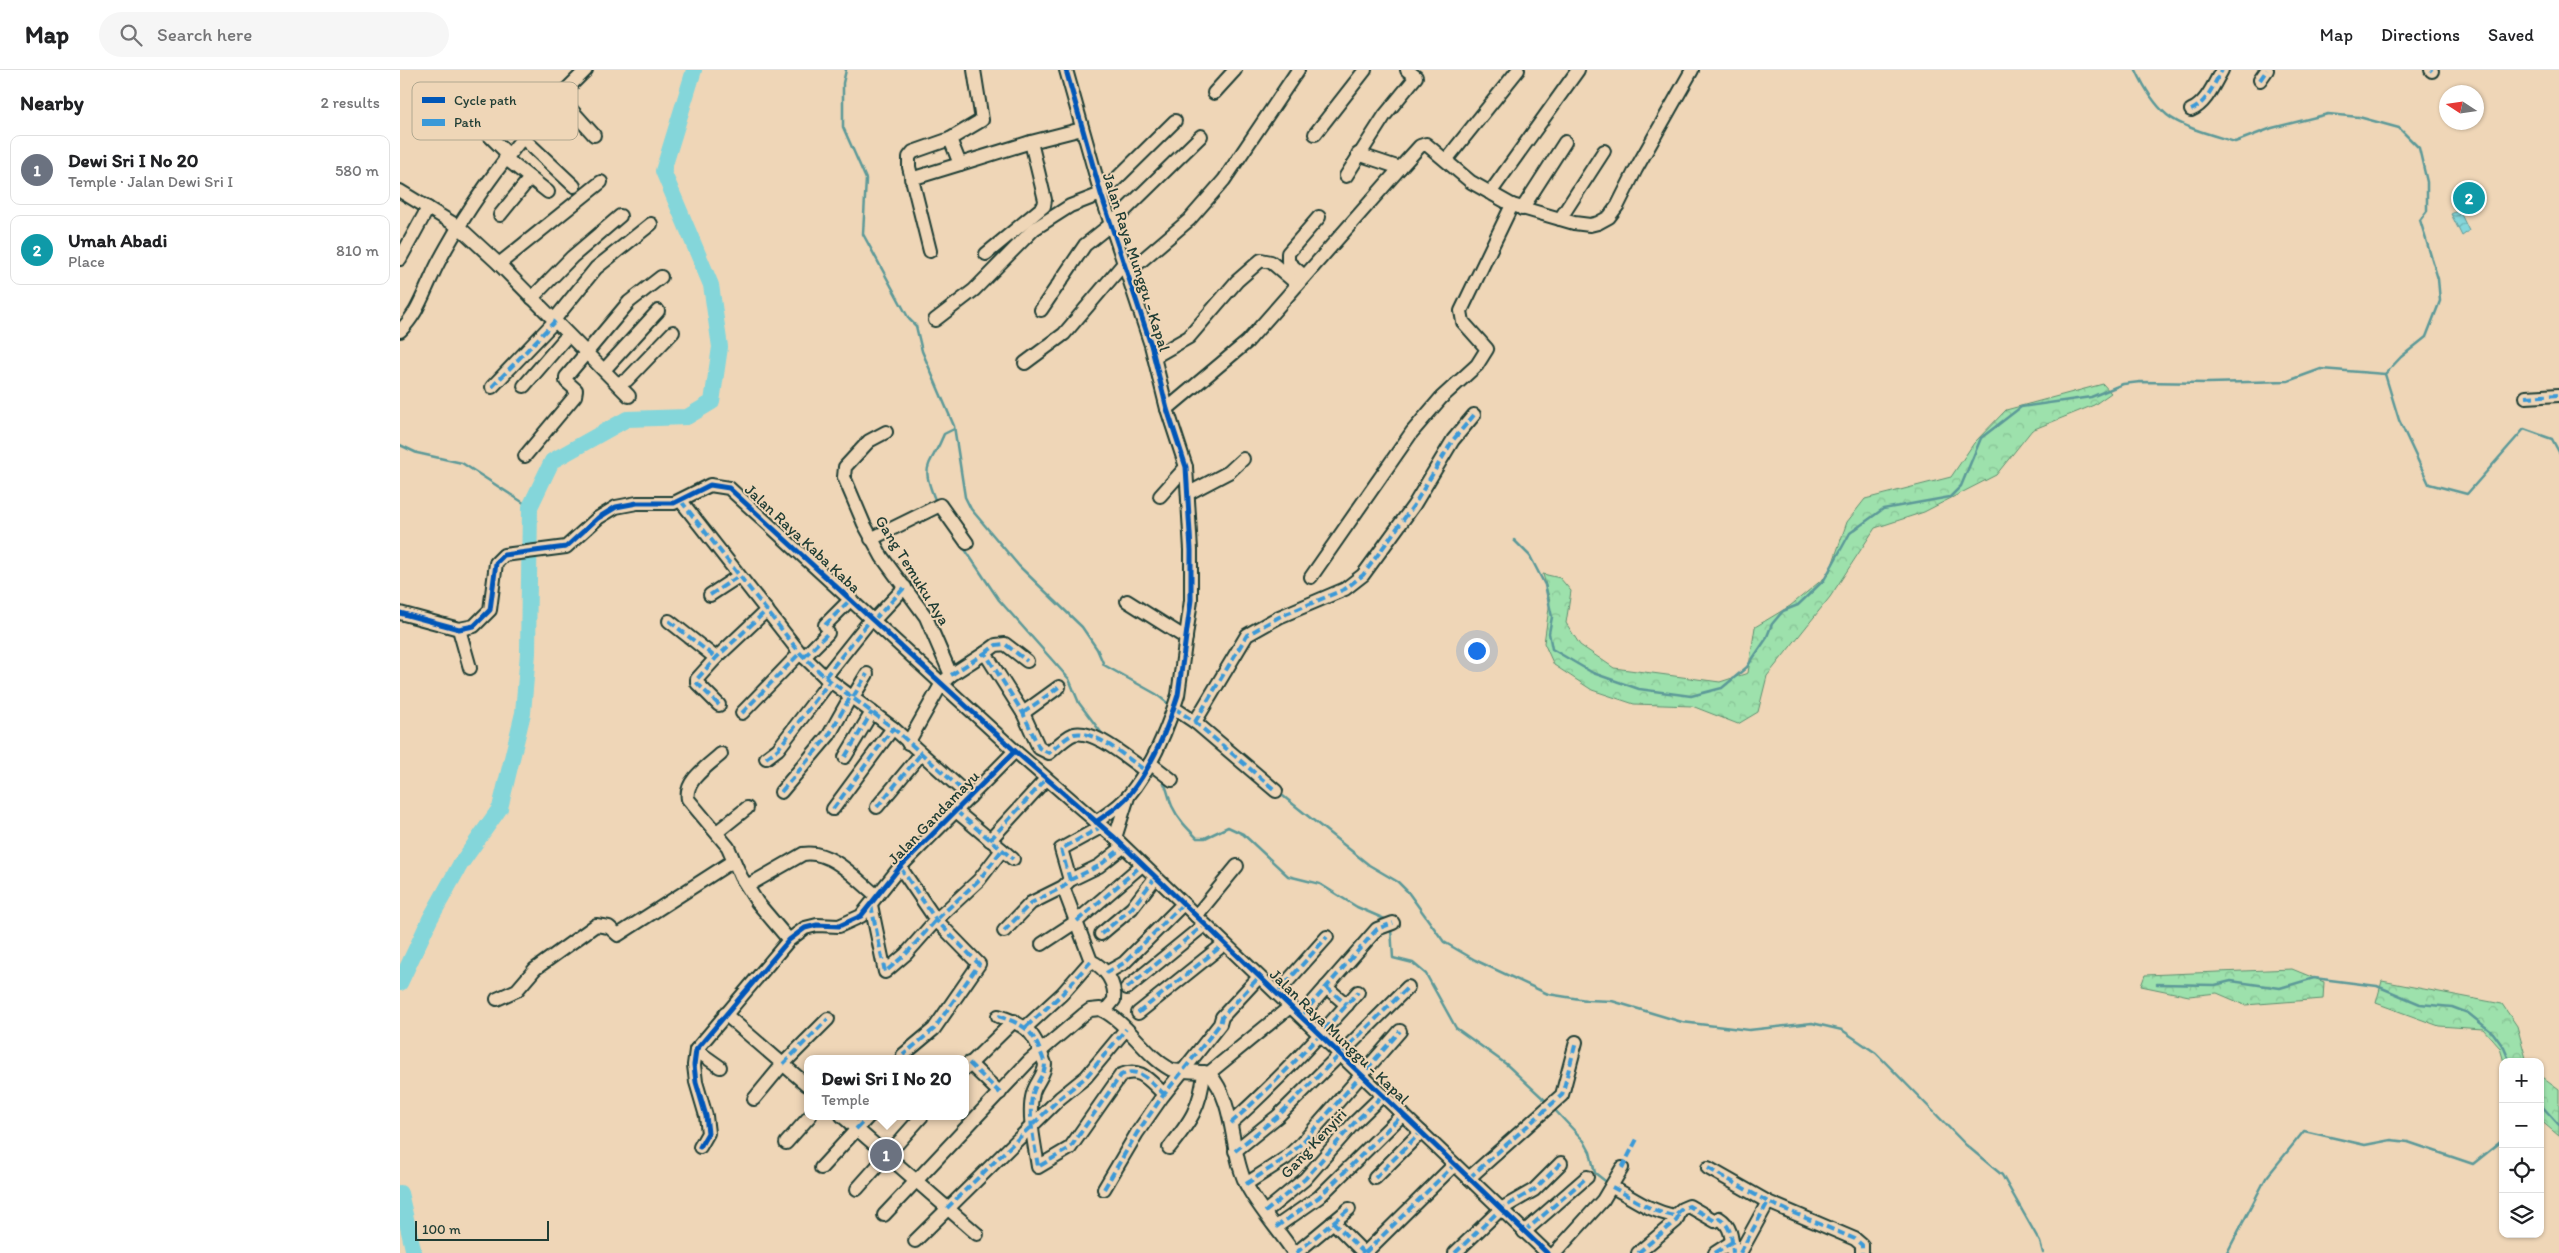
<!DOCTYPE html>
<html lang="en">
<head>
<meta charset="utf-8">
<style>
	body { margin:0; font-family:Itim,sans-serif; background:#f6f6f6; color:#202124 }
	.controls { position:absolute; right:15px; bottom:15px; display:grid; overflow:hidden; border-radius:10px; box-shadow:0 1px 4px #0004 }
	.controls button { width:45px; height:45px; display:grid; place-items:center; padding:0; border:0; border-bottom:1px solid #e0e0e0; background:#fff; color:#202124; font:25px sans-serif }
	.compass { position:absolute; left:2039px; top:15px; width:45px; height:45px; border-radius:50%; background:#fff; box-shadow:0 1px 4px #0004; rotate:282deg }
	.scale { position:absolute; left:15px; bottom:12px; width:134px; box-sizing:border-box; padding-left:5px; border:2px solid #1f3d34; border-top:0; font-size:14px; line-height:18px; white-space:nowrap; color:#1f3d34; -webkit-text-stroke:4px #efd6b7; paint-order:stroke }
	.you { position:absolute; left:1076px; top:580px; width:18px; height:18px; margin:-12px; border:4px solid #fff; border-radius:50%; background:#1a73e8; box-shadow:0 0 0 8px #1a73e833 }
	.badge { display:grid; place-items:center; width:32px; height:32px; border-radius:50%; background:#0b8043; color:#fff; font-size:16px; font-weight:700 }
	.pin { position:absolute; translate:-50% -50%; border:2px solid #fff; box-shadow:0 1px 5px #0006 }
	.popup { position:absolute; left:404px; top:985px; width:165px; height:65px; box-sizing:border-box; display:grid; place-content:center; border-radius:10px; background:#fff; filter:drop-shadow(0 1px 4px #0005); font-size:16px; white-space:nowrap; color:#757577 }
	.popup b { font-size:19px; color:#202124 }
	.popup::after { content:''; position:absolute; left:50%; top:100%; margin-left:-10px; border:10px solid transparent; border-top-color:#fff }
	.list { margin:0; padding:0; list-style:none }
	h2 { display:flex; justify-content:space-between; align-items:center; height:65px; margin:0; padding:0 20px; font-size:21px }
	h2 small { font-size:16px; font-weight:400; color:#757577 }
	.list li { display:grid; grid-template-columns:32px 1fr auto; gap:15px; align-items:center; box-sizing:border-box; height:70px; margin:0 10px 10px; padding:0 10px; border:1px solid #e0e0e0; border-radius:10px }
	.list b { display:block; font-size:19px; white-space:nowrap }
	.list p { margin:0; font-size:16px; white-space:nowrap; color:#757577 }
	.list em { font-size:16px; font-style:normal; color:#757577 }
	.icon { flex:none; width:28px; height:28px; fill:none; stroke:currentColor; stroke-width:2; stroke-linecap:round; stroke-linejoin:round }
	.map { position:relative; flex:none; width:2159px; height:1183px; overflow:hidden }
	header { display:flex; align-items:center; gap:30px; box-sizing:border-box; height:70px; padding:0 25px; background:#fff; border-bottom:1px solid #e0e0e0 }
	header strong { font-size:24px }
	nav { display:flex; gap:28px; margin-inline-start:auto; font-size:18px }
	.search { width:350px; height:45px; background:#f6f6f6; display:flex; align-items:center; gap:12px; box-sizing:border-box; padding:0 18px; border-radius:28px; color:#757577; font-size:19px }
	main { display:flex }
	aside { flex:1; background:#fff }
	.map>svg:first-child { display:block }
	.forest { fill:url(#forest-crowns); stroke:#5e8f70 }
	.water { fill:url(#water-waves); stroke:#5c9998 }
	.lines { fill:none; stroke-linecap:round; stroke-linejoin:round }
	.stream { stroke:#5c9998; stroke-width:2.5 }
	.river { stroke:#84d6da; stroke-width:16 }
	.minor-casing { stroke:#1f3d34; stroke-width:16 }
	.minor { stroke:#efd6b7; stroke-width:12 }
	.quiet { stroke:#3a99d8; stroke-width:4; stroke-dasharray:8 4; stroke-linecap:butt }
	.cycleway-casing { stroke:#efd6b7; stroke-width:8 }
	.cycleway { stroke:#0057b8; stroke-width:5 }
	.labels { text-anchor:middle; stroke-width:4; stroke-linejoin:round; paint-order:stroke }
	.street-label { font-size:16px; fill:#1f3d34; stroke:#efd6b7 }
	.key { fill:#efd6b7; stroke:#b1a890; stroke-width:1 }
	.key-label { font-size:14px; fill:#1f3d34 }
</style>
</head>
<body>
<header>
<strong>Map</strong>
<div class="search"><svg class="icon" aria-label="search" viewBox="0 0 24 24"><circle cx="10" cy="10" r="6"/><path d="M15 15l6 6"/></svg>Search here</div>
<nav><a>Map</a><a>Directions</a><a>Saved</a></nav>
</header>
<main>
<aside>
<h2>Nearby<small>2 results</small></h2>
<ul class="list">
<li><span class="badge" style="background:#6b7280">1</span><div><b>Dewi Sri I No 20</b><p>Temple · Jalan Dewi Sri I</p></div><em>580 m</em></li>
<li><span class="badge" style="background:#0f9aa8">2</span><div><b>Umah Abadi</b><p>Place</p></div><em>810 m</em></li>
</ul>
</aside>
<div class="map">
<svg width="2159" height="1183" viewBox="0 0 2159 1183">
	<defs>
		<pattern id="forest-crowns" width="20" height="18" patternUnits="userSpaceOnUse" patternTransform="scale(1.25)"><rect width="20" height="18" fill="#9de1ac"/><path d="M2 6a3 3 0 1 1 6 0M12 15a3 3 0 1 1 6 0" fill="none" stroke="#87c295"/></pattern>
		<pattern id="water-waves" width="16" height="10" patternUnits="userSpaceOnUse" patternTransform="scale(1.25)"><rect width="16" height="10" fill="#84d6da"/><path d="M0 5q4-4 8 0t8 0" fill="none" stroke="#6bafb2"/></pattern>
	</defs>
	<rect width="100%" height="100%" fill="#efd6b7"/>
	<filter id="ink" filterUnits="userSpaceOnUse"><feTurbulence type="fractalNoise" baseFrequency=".02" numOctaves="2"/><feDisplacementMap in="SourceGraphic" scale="10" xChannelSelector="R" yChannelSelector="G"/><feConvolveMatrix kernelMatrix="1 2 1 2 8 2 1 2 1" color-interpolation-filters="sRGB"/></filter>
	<g filter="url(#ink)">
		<g class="forest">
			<path d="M1703 314 1711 323 1694 335 1632 360 1596 405 1524 442 1475 458 1430 527 1367 606 1358 642 1338 654 1292 636 1234 634 1192 620 1154 595 1144 573 1150 531 1143 504 1160 508 1171 521 1166 553 1180 575 1214 598 1320 612 1348 603 1355 557 1390 536 1429 504 1447 452 1465 429 1551 407 1574 373 1606 340Z"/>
			<path d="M1892 899 1924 912 1923 929 1845 935 1817 923 1789 926 1741 916 1745 905Z"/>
			<path d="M1982 911 2102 934 2117 956 2127 992H2104L2100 978 2083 959 2039 956 1976 933Z"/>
			<path d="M2140 1005 2159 1019V1066L2140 1050Z"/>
		</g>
		<path class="water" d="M2059 140 2069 161 2062 166 2051 144Z"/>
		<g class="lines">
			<g class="stream">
				<path d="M446 0 443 13V57L466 109 463 164 509 249 516 256 522 281 554 356 565 427 571 439 619 496 682 557 697 579 704 595 756 624 771 636"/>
				<path d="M1736 0C1743 15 1754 34 1767 45 1783 58 1816 66 1835 72L1872 58 1928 44 1959 47 1999 58 2019 78 2027 112V141L2020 150 2038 209 2040 231 2026 267 2001 287 1985 304 1999 350 2029 414 2067 424 2124 359 2152 369 2159 382"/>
				<path d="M0 375 17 383 62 393 130 437"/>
				<path d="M536 432C519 392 530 399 544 364L554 359"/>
				<path d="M1114 470 1130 486 1145 515 1152 547 1149 563 1152 579 1193 603 1239 619 1291 626 1322 618 1347 597 1366 569 1372 554 1383 541 1398 535 1424 510 1450 463 1483 439 1550 427 1561 416 1581 368 1621 337 1691 327 1723 314 1740 312 1808 313 1888 311 1921 299 1985 304"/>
				<path d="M562 475 599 530 669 609 679 633 703 665"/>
				<path d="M762 710C768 718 768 727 772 736 778 749 787 758 797 768H805L828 757 843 764 888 806 920 814 957 837 987 850"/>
				<path d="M878 722 969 795 998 812 1008 822 1044 872 1075 890 1148 924 1186 930 1212 931 1282 952 1349 960 1412 953 1442 960 1476 983 1566 1075 1602 1105 1640 1172 1643 1183"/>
				<path d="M991 859 993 888 1013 893 1026 904 1056 958 1106 994 1148 1033"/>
				<path d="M1757 914 1815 915 1831 911 1880 918 1914 908 1977 916 2020 934 2052 937 2068 943 2093 963 2104 978 2110 992"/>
				<path d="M2140 1034 2159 1055"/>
				<path d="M1153 1038 1184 1071 1190 1082 1195 1103 1209 1114"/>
				<path d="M1827 1183 1866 1108 1904 1061 1965 1075 1991 1070 2008 1072 2073 1094 2103 1070"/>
			</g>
			<g class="river">
				<path d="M0 913 30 849 60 795 100 738 123 643 128 583 130 437 152 391 227 349 287 347 312 332 320 277 311 215 263 101 294 0"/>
				<path d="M0 1123 14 1183"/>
			</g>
			<defs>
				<g id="minor">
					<path d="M666 0 701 124 751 275 767 339 786 397 791 480V530L778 625C767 660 752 697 729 725 720 736 707 744 696 752"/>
					<path d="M2031 0 2032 1"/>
					<path d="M1860 10 1867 0"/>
					<path d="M814 23 835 0"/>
					<path d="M159 26 194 65"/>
					<path d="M60 37 108 84"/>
					<path d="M1791 40C1806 34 1814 14 1822 0"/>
					<path d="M915 64 965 0"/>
					<path d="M123 68 174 116"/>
					<path d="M550 69 582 50 574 0"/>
					<path d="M105 88 148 122"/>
					<path d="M1046 90 1118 0"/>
					<path d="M1000 98 1020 76 1026 74 1071 112 1112 135 1174 153 1190 155 1198 153 1209 147 1218 135 1236 99 1292 0"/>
					<path d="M946 106 985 45 1016 7 1007 0"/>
					<path d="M511 109 560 94"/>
					<path d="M0 121 59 157 99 194 229 326"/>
					<path d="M1090 123 1178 0"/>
					<path d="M1122 139 1165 72"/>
					<path d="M100 145 130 108"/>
					<path d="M1160 149 1204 81"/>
					<path d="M530 181 509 97V87L513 82 550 69 560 94 631 72 682 59"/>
					<path d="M586 184 644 136 645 130 631 72"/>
					<path d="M0 189 28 138"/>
					<path d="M99 194 201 112"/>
					<path d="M727 203 789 150 824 110 898 0"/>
					<path d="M904 206 888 192V183L919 147"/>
					<path d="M132 228 172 187 220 146"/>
					<path d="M641 240 685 175 710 155 801 66"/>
					<path d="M154 250 196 198 251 154"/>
					<path d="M535 250 574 220 634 159 670 136 701 124 775 51"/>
					<path d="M0 261C17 244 22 227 32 206 39 189 50 172 59 156 95 98 137 47 186 0"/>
					<path d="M754 287 789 267 837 211 861 190 871 192 897 214"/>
					<path d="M625 293 664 264 725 192"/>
					<path d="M205 299 258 241"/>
					<path d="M218 313 227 310 273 262"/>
					<path d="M124 316 168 265"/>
					<path d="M92 317 155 251"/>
					<path d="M2126 327 2159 325"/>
					<path d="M767 339 847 272 1000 98 958 84"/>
					<path d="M486 362 469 371 445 397 444 407 464 454 482 487 526 547 551 605 542 613 508 673"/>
					<path d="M125 386 175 326 176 320 166 311V307L229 232 261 207"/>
					<path d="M789 423 829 402 843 389"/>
					<path d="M760 426 786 397"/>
					<path d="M281 431 400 583 425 607 493 658 570 727"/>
					<path d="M471 469 540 435 567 473"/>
					<path d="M911 507 1012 362 1041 328 1077 295 1087 279 1063 252 1061 241 1112 135"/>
					<path d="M310 525 339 506"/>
					<path d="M727 531 786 568"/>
					<path d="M0 543 59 559 74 556 90 540 96 493 104 485 166 477 198 448 216 437 237 433H274L310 415 329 418 615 681 715 768 1147 1183"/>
					<path d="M474 550 505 517"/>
					<path d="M269 551 316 588"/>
					<path d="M425 555 451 529"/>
					<path d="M59 559 70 598"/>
					<path d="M585 583 596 575 605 574 627 591"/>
					<path d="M404 587 428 563"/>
					<path d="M551 605 585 583 623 643 639 678 649 683C656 677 666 667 674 664 695 659 729 690 746 701"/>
					<path d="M425 607 472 548"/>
					<path d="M453 627 467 604"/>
					<path d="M319 635 297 613V609L316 588 367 540"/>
					<path d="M774 638 795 652 876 721"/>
					<path d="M342 643 400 583"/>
					<path d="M623 643 659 617"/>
					<path d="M795 652 847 565 879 547 945 519 963 505 1014 435 1053 370 1074 345"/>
					<path d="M321 684C309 695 284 711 288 729L328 777 341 807 357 832 389 870"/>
					<path d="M445 687 472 642"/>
					<path d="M366 688 378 679 430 611"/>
					<path d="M750 693 772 710"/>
					<path d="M381 722 429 665 451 626"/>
					<path d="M477 737 520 685"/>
					<path d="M433 739 493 658"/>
					<path d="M556 741 613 789"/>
					<path d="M317 762 347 738"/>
					<path d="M715 768 728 727"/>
					<path d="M590 770 646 709"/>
					<path d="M500 797 536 850 579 894 534 959 503 985"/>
					<path d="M670 810 661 779 701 757"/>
					<path d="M347 816 403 784C431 779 457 810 477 826"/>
					<path d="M663 817 691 891C706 898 716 914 714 930L705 941"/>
					<path d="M471 835 485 902 506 884 536 850 579 810 602 780"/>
					<path d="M796 846 837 796"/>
					<path d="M604 861 631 833 663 817 670 810 699 796 723 777"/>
					<path d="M701 864 732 838 755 808"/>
					<path d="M642 874 677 851 742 795"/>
					<path d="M706 903 724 893 783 834"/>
					<path d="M926 917 947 935"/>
					<path d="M727 918 804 855"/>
					<path d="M877 923 927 867"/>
					<path d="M97 929 117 920 135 899 196 855 209 857 218 865 333 791"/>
					<path d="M738 943 824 874"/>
					<path d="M325 944 407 1015"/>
					<path d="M598 946C630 956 634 963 645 994 645 1005 636 1012 633 1023 627 1045 635 1075 638 1097L670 1078 721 1005C741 996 750 1012 764 1024"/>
					<path d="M901 946 977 859 993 853"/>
					<path d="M626 957 662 924 691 891"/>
					<path d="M296 980 320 997"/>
					<path d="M569 993 600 1023"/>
					<path d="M565 999 614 951"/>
					<path d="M809 1003 891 936"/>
					<path d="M354 1029 383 994 428 949"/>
					<path d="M442 1046 577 1164"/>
					<path d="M831 1053C877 1012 918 968 958 922"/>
					<path d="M386 1073 410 1046"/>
					<path d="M300 1077 308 1063 306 1046 296 1012 294 995 296 980 389 870 405 858 417 855 439 856 461 846 500 797 615 681"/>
					<path d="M769 1078C790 1052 801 1037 804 1002"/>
					<path d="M835 1081 878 1046 1008 917"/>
					<path d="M421 1098 469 1046"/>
					<path d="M1308 1098 1368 1132 1455 1169 1462 1175V1183"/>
					<path d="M975 1108 1021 1062"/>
					<path d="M1069 1108 1162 1025 1176 972"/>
					<path d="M846 1114 886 1088 901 1074 1000 961"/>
					<path d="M1212 1117C1235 1129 1247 1140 1274 1146L1282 1139 1289 1136 1315 1151 1319 1148C1332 1156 1332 1170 1333 1183"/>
					<path d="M457 1119 522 1046"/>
					<path d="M704 1119 737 1063 762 1027 820 954 822 947 859 907"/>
					<path d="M865 1142 905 1109 954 1053 983 1025"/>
					<path d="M484 1145 629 991 683 945 690 940 700 939C728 952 743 984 770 999 778 1002 799 1001 809 1003 836 1034 829 1078 846 1114 858 1138 879 1160 894 1183"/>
					<path d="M933 1152 964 1183"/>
					<path d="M876 1157 919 1127 1003 1044"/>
					<path d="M1124 1162 1187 1107"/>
					<path d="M515 1171 660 1028 686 1007 726 959"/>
					<path d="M896 1183 949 1139"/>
					<path d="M965 1183 1054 1095"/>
					<path d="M1055 1183 1101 1139 1134 1120 1161 1093"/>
					<path d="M1155 1183 1203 1130 1222 1098"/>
					<path d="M1238 1183 1276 1151 1279 1144"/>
					<path d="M1315 1183 1332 1172"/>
					<path d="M1340 1183 1368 1132"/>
				</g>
			</defs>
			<use href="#minor" class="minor-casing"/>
			<use href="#minor" class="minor"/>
			<g class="quiet">
				<path d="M2031 0 2032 1"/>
				<path d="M1860 10 1867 0"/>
				<path d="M1791 40C1806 34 1814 14 1822 0"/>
				<path d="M92 317 155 251"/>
				<path d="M2126 327 2159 325"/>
				<path d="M281 431 400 583 425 607 493 658 570 727"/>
				<path d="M310 525 339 506"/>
				<path d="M474 550 505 517"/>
				<path d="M269 551 316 588"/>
				<path d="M425 555 451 529"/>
				<path d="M585 583 596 575 605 574 627 591"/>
				<path d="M404 587 428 563"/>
				<path d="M551 605 585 583 623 643 639 678 649 683C656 677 666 667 674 664 695 659 729 690 746 701"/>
				<path d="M425 607 472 548"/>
				<path d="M453 627 467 604"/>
				<path d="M319 635 297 613V609L316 588 367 540"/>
				<path d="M774 638 795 652 876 721"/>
				<path d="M342 643 400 583"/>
				<path d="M623 643 659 617"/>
				<path d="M795 652 847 565 879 547 945 519 963 505 1014 435 1053 370 1074 345"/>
				<path d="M445 687 472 642"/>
				<path d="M366 688 378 679 430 611"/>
				<path d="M381 722 429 665 451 626"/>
				<path d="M477 737 520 685"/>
				<path d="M433 739 493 658"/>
				<path d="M556 741 613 789"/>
				<path d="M590 770 646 709"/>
				<path d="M500 797 536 850 579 894 534 959 503 985"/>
				<path d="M670 810 661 779 701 757"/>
				<path d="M471 835 485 902 506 884 536 850 579 810 602 780"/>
				<path d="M677 851 742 795"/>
				<path d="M604 861 631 833 663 817 670 810 699 796 723 777"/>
				<path d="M701 864 732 838 755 808"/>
				<path d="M706 903 724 893 783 834"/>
				<path d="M926 917 947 935"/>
				<path d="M727 918 804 855"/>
				<path d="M877 923 927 867"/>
				<path d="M738 943 824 874"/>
				<path d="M598 946C630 956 634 963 645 994 645 1005 636 1012 633 1023 627 1045 635 1075 638 1097L670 1078 721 1005C741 996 750 1012 764 1024"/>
				<path d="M901 946 977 859 993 853"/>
				<path d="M626 957 662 924 691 891"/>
				<path d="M569 993 600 1023"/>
				<path d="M383 994 428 949"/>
				<path d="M831 1053C877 1012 918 968 958 922"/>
				<path d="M456 1059 469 1046"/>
				<path d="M835 1081 878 1046 1008 917"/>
				<path d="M1222 1098 1238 1067"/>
				<path d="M1308 1098 1368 1132 1455 1169 1462 1175V1183"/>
				<path d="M975 1108 1021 1062"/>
				<path d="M1069 1108 1162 1025 1176 972"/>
				<path d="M846 1114 886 1088 901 1074 1000 961"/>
				<path d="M1212 1117C1235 1129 1247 1140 1274 1146L1282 1139 1289 1136 1315 1151 1319 1148C1332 1156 1332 1170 1333 1183"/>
				<path d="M704 1119 737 1063 762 1027 820 954 822 947 859 907"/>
				<path d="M547 1138 660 1028 686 1007 726 959"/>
				<path d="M865 1142 905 1109 954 1053 983 1025"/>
				<path d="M933 1152 964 1183"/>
				<path d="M876 1157 919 1127 1003 1044"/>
				<path d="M1124 1162 1187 1107"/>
				<path d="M896 1183 949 1139"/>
				<path d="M965 1183 1054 1095"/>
				<path d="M1055 1183 1101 1139 1134 1120 1161 1093"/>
				<path d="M1238 1183 1276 1151 1279 1144"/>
				<path d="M1315 1183 1332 1172"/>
				<path d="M1340 1183 1368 1132"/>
			</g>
			<defs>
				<g id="cycleway">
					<path d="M666 0 701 124 751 275 767 339 786 397 791 480V530L778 625C767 660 752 697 729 725 720 736 707 744 696 752"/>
					<path d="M0 543 59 559 74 556 90 540 96 493 104 485 166 477 198 448 216 437 237 433H274L310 415 329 418 615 681 715 768 1147 1183"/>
					<path d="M300 1077 308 1063 306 1046 296 1012 294 995 296 980 389 870 405 858 417 855 439 856 461 846 500 797 615 681"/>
				</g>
			</defs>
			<use href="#cycleway" class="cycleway-casing"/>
			<use href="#cycleway" class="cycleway"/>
		</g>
	</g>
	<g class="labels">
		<g class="street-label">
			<text transform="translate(737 192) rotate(72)" y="6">Jalan Raya Munggu - Kapal</text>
			<text transform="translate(403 468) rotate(43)" y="6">Jalan Raya Kaba Kaba</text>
			<text transform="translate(513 500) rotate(58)" y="6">Gang Temuku Aya</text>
			<text transform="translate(533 747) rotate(-46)" y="6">Jalan Gandamayu</text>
			<text transform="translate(940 966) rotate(44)" y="6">Jalan Raya Munggu - Kapal</text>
			<text transform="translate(913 1073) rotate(-47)" y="6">Gang Kenyiri</text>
		</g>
	</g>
	<rect x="12" y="12" width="166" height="58" rx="8" class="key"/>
	<rect x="22" y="27" width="23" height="6" fill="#0057b8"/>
	<rect x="22" y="49" width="23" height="7" fill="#3a99d8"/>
	<g class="key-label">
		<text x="54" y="35">Cycle path</text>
		<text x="54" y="57">Path</text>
	</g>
</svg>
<div class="controls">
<button>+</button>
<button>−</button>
<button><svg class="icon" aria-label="locate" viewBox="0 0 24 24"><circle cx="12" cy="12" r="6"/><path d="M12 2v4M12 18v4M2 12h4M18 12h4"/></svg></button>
<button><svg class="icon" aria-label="layers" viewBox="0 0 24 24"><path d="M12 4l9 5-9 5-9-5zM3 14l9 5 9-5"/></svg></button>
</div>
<svg class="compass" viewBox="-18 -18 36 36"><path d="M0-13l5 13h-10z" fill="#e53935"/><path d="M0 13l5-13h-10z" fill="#757577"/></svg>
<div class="scale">100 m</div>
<div class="you"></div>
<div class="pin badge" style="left:486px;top:1085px;background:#6b7280">1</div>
<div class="popup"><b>Dewi Sri I No 20</b>Temple</div>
<div class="pin badge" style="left:2069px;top:128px;background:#0f9aa8">2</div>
</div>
</main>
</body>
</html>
